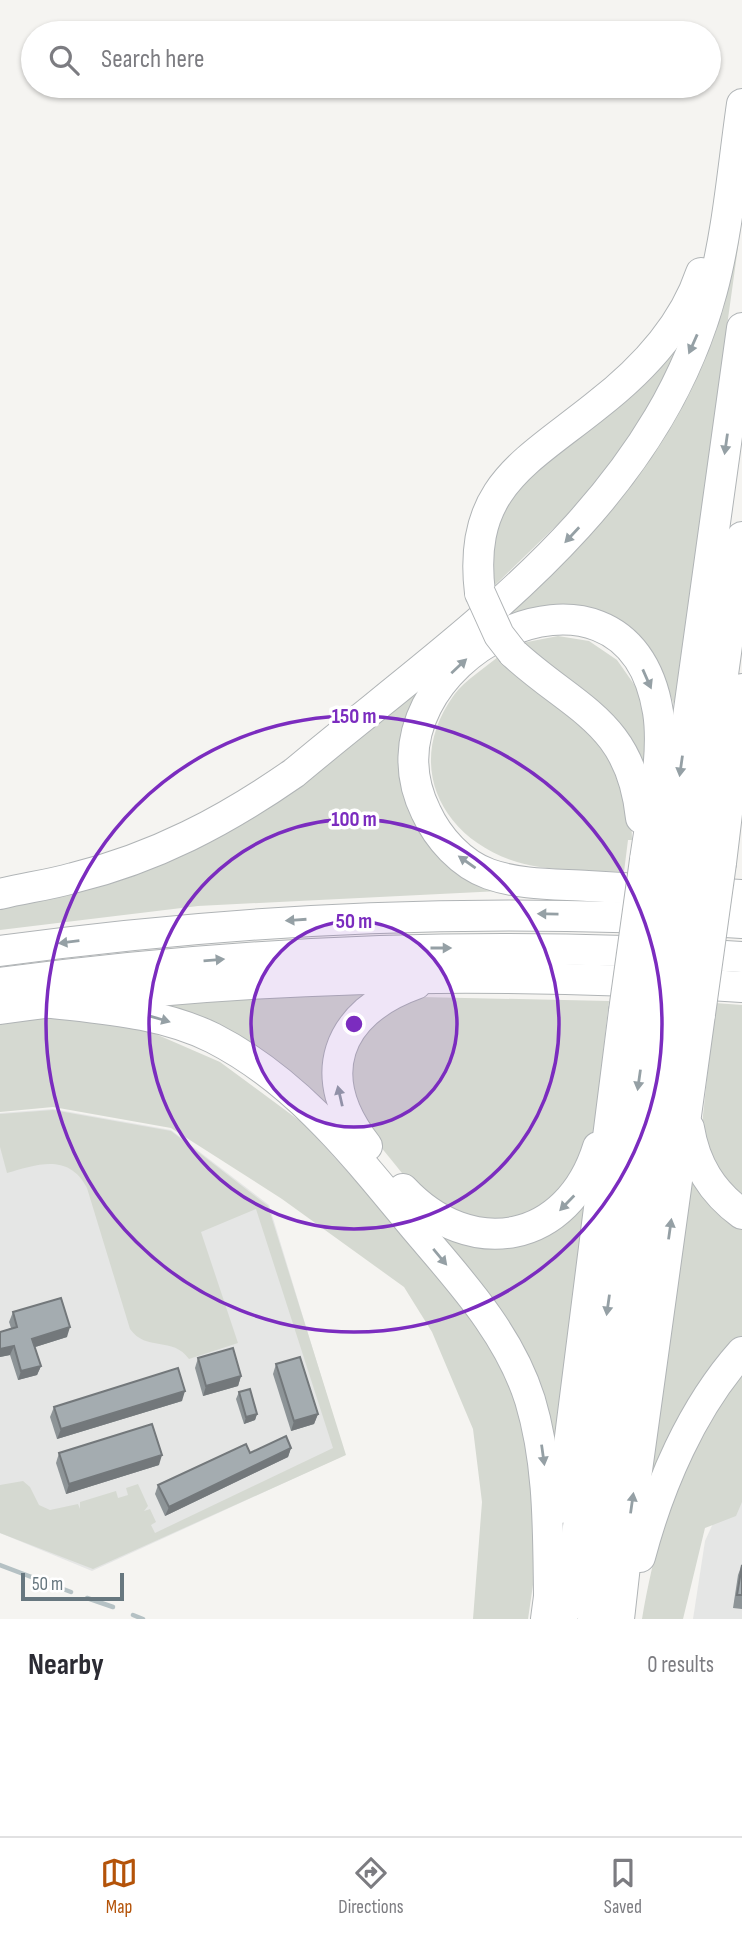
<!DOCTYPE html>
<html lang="en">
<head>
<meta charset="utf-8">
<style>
	body { margin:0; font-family:"Sofia Sans Condensed",sans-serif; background:#f2f2f3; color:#2b2b33 }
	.scale { position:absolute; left:21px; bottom:18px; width:103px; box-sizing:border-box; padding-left:7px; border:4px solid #67777f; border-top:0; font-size:19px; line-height:24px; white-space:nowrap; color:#67777f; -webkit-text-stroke:5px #fff; paint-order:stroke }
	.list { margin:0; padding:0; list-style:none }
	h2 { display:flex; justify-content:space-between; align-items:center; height:91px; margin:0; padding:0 28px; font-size:30px }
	h2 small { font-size:23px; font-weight:400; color:#7c7c81 }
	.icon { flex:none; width:38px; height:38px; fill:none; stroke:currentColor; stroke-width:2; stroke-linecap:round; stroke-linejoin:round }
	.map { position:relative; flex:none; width:742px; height:1619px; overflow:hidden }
	.search { position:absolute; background:#fff; box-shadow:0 2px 5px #0004; left:21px; right:21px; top:21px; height:77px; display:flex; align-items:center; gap:18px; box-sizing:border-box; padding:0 24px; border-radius:38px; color:#7c7c81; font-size:26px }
	.sheet { height:217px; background:#fff }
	nav { display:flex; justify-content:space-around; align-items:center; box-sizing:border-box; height:98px; border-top:2px solid #e1e1e2; background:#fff; font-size:19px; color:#7c7c81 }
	nav a { display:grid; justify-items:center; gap:4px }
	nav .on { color:#b45309 }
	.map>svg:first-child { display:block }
	.built { fill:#e5e6e5 }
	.green { fill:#d5d9d1 }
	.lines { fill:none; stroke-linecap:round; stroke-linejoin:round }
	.stream { stroke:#b5c1c4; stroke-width:4.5 }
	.motorway-casing { stroke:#b0b4b6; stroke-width:32 }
	.motorway { stroke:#fff; stroke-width:30 }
	.motorway-bridge-casing { stroke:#b0b4b6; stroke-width:32; stroke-linecap:butt }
	.motorway-bridge { stroke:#fff; stroke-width:30 }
	.wall { fill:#8d9497 }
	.shaded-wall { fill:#73787b }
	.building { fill:#a4acb0; stroke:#73787b; stroke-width:2 }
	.oneway { fill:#95a0a5 }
	.ring { fill:none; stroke:#7b2cbf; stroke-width:3.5 }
	.centre { fill:#7b2cbf; stroke:#fff; stroke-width:3.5 }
	.ring-label { font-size:21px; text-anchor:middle; font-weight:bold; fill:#7b2cbf; stroke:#fff; stroke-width:7; stroke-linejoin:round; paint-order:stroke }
</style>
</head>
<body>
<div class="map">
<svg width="742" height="1619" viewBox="0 0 742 1619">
	<rect width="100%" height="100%" fill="#f5f4f1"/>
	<g class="built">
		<path d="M53 1109 171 1130 269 1205 345 1455 92 1571 0 1533V1113Z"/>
		<path d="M742 1460V1619H693L705 1541Z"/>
	</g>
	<g class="green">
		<path d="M736 239 739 240 674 705 660 665 638 639 557 607 525 612 502 620 581 537Z"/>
		<path d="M680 347 643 421 596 487 489 591 485 567 506 489 658 356Z"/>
		<path d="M558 636 589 641 617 660 638 690 649 731 645 788 522 643Z"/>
		<path d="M499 656 599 737 631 807 632 840H628L624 872C589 870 551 872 517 862 440 838 404 764 454 695 465 680 485 668 499 656Z"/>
		<path d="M435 670 417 697 404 730 403 774 414 810 519 890 198 906 0 930V907L142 871Z"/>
		<path d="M379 994 361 1008 337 1104 408 1203 498 1240 594 1176 553 1466 529 1381 350 1141 135 1002Z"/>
		<path d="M420 997 609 1001 593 1142 588 1161 534 1216 482 1225 423 1199 355 1115 347 1068 365 1025Z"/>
		<path d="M715 1003 742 1005V1201L713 1168 701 1134Z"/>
		<path d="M43 1016 128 1022 220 1062 304 1124 455 1290 497 1351 521 1408 535 1475V1571L528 1619H473L482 1502 473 1429 432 1332 404 1287 282 1199 171 1128 53 1107 0 1112V1021Z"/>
		<path d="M53 1110 171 1131 268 1206 346 1455 93 1569 0 1533V1485L23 1481 30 1487 39 1505 50 1510 78 1504 80 1509V1502L116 1491 118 1498 128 1495 126 1488 138 1484 148 1506 144 1511 150 1509 156 1522 151 1525 155 1533 333 1448 256 1209 201 1232 238 1343 189 1359C173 1336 146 1352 130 1329L87 1188C69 1153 38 1164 7 1173L0 1147V1114Z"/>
		<path d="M688 1165 742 1225V1341L648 1505Z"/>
		<path d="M742 1375V1502L736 1516 705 1528 683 1619H642C656 1535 684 1440 742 1375Z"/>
	</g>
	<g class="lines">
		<g class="stream">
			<path d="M0 1565 71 1592"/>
			<path d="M87 1598 113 1607"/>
			<path d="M133 1615 143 1619"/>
		</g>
		<defs>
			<g id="motorway">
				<path d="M480 593C467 488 525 463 596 406 640 372 683 327 701 273"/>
				<path d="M513 653C575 710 631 721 641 818"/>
				<path d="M645 860C651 816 665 756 658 712 627 521 352 662 426 812 438 838 461 864 489 874 520 885 556 884 588 886 640 889 691 892 742 895"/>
				<path d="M668 861 742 328"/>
				<path d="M697 862 742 537"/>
				<path d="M721 863 742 689"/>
				<path d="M0 894C24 888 49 885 73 878 155 858 225 821 294 773 457 636 654 510 712 291 728 231 733 166 742 104"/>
				<path d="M0 951C250 917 490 907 742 923"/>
				<path d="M0 983C248 950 492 940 742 957"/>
				<path d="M44 1002C102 1009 160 1012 213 1038 299 1082 356 1157 416 1229 460 1281 509 1333 530 1400 549 1463 548 1528 549 1594"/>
				<path d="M0 1009C245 974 495 971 742 987"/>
				<path d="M689 1128C695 1165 712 1192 742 1214"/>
				<path d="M367 1146C313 1077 335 1013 416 984"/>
				<path d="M403 1189C471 1262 568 1244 598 1147"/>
				<path d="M561 1508 624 1011"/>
				<path d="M640 1557C659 1485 692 1408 742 1352"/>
				<path d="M567 1608 648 1012"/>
				<path d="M546 1619 552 1574"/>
				<path d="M593 1619 675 1013"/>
				<path d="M619 1619 630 1521 700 1014"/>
			</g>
		</defs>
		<use href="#motorway" class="motorway-casing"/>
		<use href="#motorway" class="motorway"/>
		<defs>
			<g id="motorway-bridge">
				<path d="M480 593 499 635 513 653"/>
				<path d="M624 1011 645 860"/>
				<path d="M648 1012 668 861"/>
				<path d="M675 1013 697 862"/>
				<path d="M700 1014 721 863"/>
			</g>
		</defs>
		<use href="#motorway-bridge" class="motorway-bridge-casing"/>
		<use href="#motorway-bridge" class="motorway-bridge"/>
	</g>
	<g class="wall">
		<path d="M13 1312 67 1337 35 1347 41 1366 37 1375 18 1380 10 1355 0 1357V1332L11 1328 9 1322Z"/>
		<path d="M198 1358 241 1376 238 1386 203 1396 195 1368Z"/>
		<path d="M276 1364 318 1414 314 1424 291 1431 273 1374Z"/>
		<path d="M239 1392 257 1414 255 1420 244 1424 236 1399Z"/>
		<path d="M182 1401 57 1439 50 1417 54 1407Z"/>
		<path d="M291 1448 288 1457 165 1516 155 1494 158 1485 250 1453Z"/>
		<path d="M59 1453 159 1465 66 1494 56 1463Z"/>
		<path d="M742 1564V1609L733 1608 738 1575Z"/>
	</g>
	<g class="shaded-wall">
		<path d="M70 1327 67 1337 29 1349 32 1339Z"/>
		<path d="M10 1346H14L10 1355 0 1357V1349Z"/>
		<path d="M41 1366 37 1375 18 1380 21 1371Z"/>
		<path d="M241 1376 238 1386 203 1396 206 1386Z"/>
		<path d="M185 1391 182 1401 57 1439 61 1429Z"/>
		<path d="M257 1414 255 1420 244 1424 246 1417Z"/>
		<path d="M318 1414 314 1424 291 1431 294 1421Z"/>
		<path d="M291 1448 288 1457 165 1516 169 1507Z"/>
		<path d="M162 1455 159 1465 66 1494 69 1484Z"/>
	</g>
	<g class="building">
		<path d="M61 1298 70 1327 32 1339 41 1366 21 1371 14 1346 0 1349V1332L17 1327 13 1312Z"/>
		<path d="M233 1348 241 1376 206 1386 198 1358Z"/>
		<path d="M300 1357 318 1414 294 1421 276 1364Z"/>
		<path d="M178 1368 185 1391 61 1429 54 1407Z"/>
		<path d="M250 1389 257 1414 246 1417 239 1392Z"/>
		<path d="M152 1424 162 1455 69 1484 59 1453Z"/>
		<path d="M286 1436 291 1448 169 1507 158 1485 246 1444 250 1453Z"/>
		<path d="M742 1565V1595H737Z"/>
	</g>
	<defs><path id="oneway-solid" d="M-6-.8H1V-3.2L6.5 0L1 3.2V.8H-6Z" transform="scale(1.75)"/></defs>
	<g class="oneway">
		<use href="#oneway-solid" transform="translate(693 344) rotate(114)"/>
		<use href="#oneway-solid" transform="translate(726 444) rotate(98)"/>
		<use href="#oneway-solid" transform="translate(572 535) rotate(133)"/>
		<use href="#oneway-solid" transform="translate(459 666) rotate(-43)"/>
		<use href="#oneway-solid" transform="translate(647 679) rotate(66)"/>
		<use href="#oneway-solid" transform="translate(681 766) rotate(98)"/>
		<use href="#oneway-solid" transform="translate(467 862) rotate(-145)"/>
		<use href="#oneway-solid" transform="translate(548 914) rotate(-179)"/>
		<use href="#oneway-solid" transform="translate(296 920) rotate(176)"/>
		<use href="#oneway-solid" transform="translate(69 942) rotate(173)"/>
		<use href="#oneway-solid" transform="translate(441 948)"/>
		<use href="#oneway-solid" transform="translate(214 960) rotate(-5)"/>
		<use href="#oneway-solid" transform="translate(160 1019) rotate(16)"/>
		<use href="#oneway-solid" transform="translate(639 1080) rotate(98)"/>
		<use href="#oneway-solid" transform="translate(340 1096) rotate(-103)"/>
		<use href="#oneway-solid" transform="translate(567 1203) rotate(134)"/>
		<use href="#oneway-solid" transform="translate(670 1229) rotate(-82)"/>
		<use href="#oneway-solid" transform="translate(440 1257) rotate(50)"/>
		<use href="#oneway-solid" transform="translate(608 1305) rotate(98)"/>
		<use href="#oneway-solid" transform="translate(543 1455) rotate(82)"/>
		<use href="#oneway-solid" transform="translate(632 1503) rotate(-82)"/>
	</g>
	<circle cx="354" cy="1024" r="103" fill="#7b2cbf" fill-opacity=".12"/>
	<g class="ring">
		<circle cx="354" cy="1024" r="103"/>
		<circle cx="354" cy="1024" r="205"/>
		<circle cx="354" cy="1024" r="308"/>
	</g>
	<circle cx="354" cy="1024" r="10" class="centre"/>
	<g class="ring-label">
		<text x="354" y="723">150 m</text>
		<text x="354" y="826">100 m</text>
		<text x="354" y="928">50 m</text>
	</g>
</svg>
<div class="scale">50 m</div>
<div class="search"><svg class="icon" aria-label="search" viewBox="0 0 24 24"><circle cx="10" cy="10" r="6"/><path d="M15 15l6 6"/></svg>Search here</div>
</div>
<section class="sheet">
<h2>Nearby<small>0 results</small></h2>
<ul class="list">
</ul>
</section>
<nav>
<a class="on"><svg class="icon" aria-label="map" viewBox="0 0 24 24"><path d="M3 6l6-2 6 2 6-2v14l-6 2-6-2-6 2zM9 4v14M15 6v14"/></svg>Map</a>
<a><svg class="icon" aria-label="directions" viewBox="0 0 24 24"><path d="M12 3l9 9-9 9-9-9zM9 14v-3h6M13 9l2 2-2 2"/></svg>Directions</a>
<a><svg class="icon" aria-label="saved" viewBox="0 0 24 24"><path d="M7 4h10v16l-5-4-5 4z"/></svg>Saved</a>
</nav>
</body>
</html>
